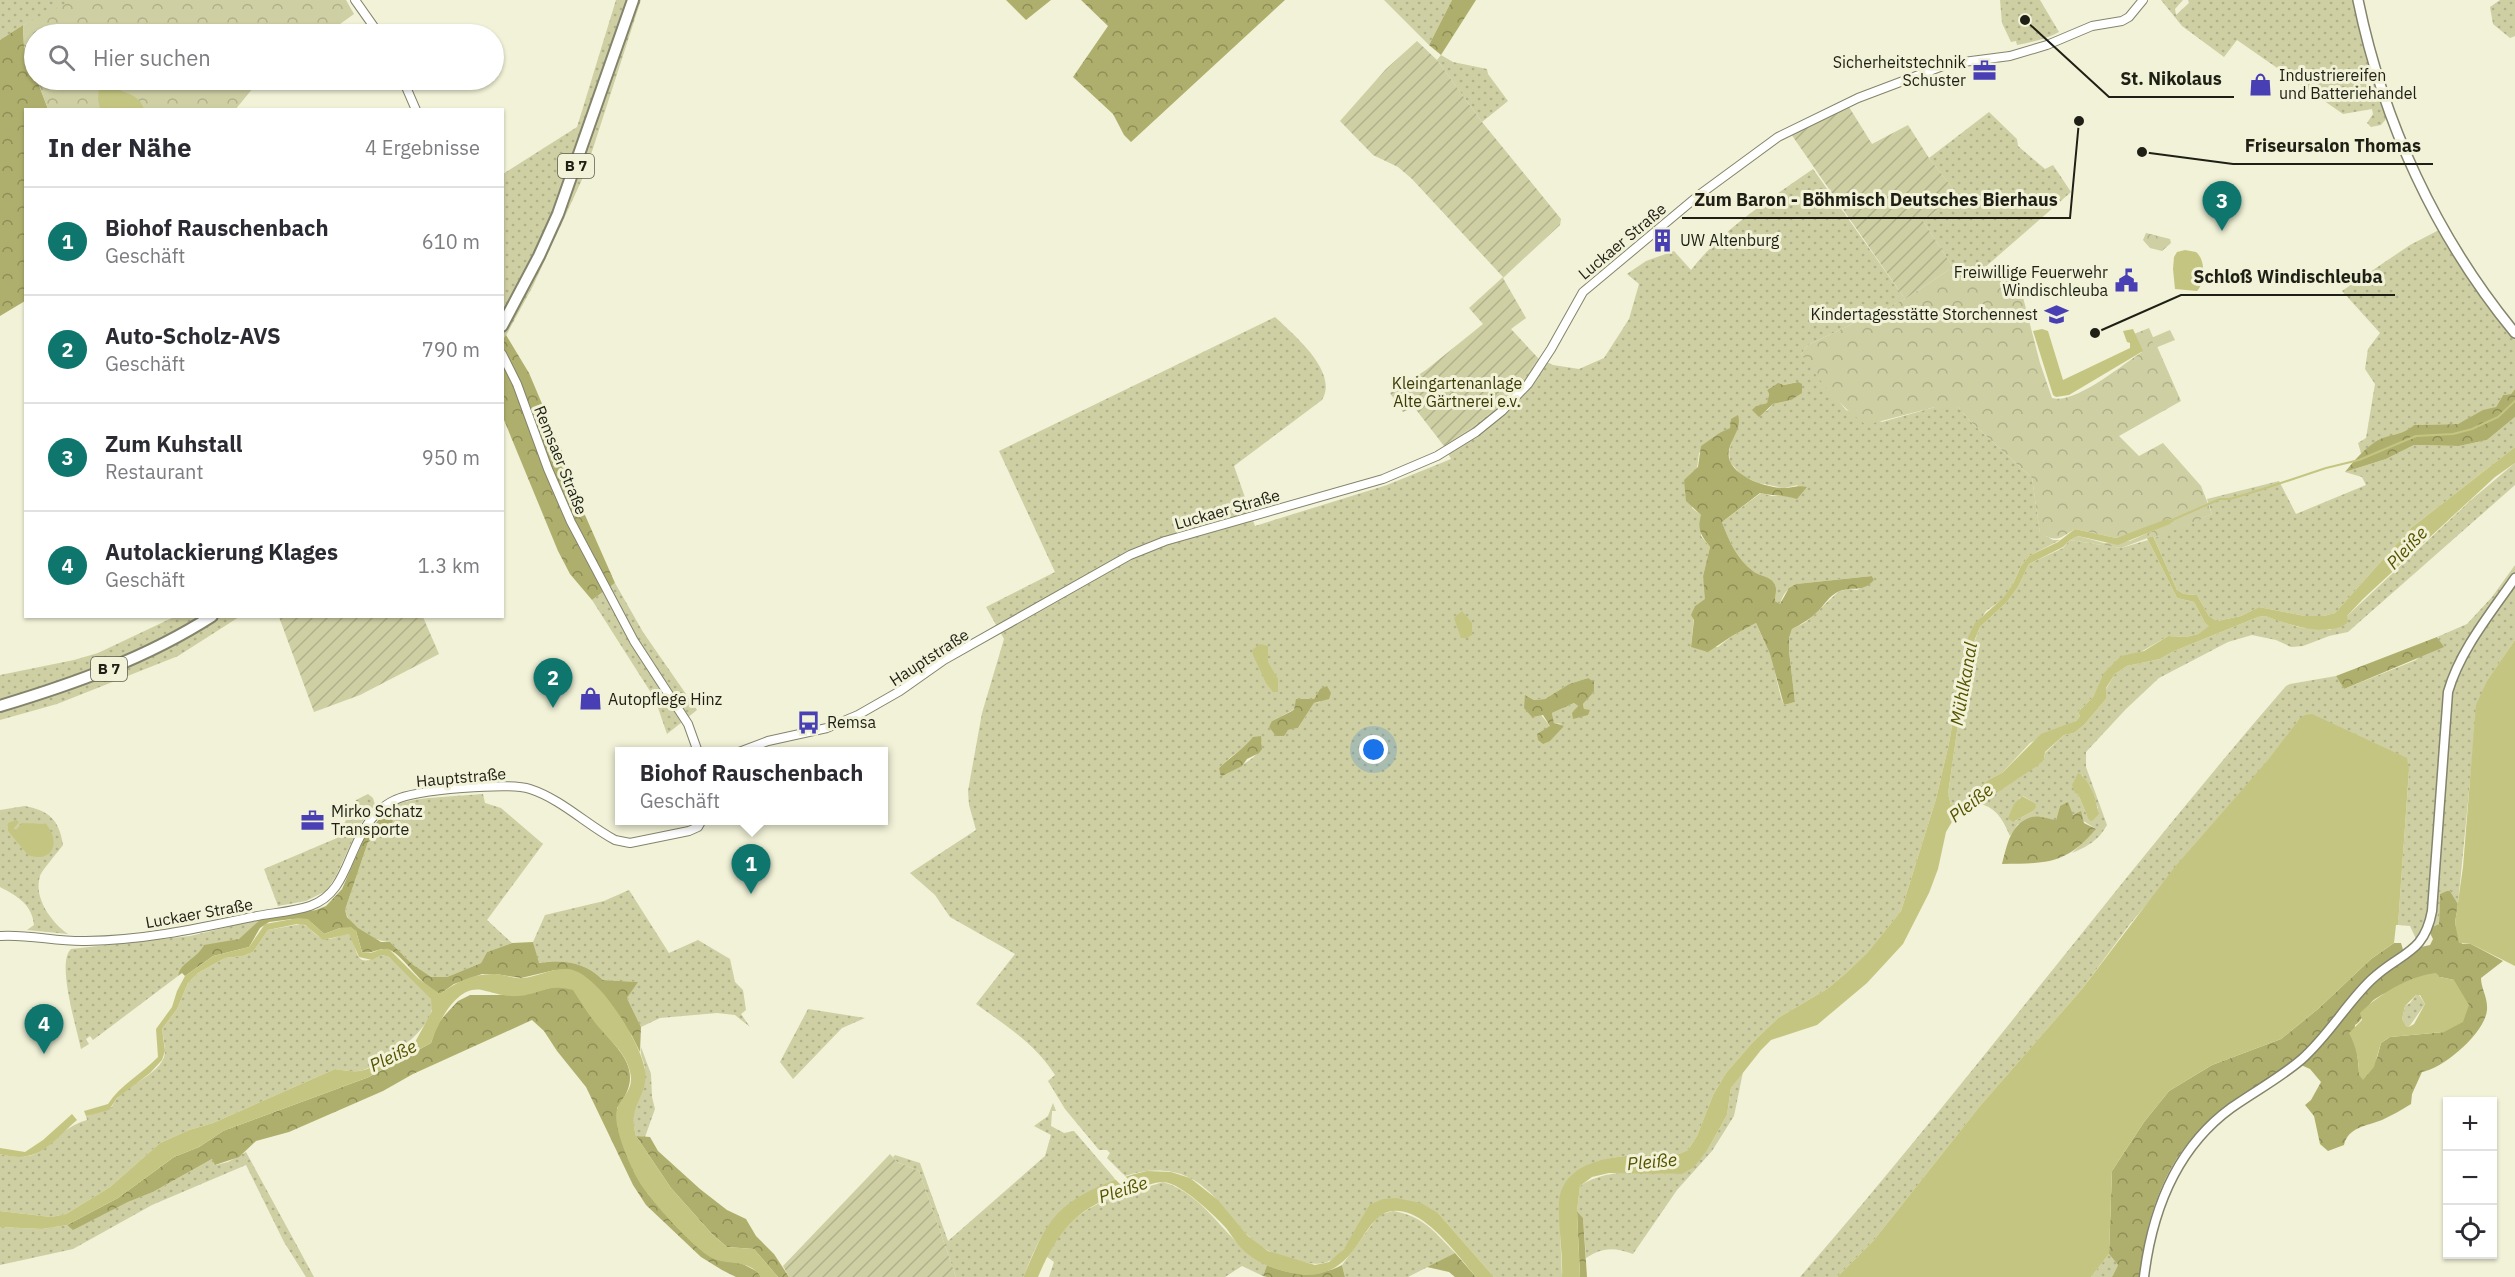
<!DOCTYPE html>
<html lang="de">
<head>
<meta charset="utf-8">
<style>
	body { margin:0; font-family:"IBM Plex Sans",sans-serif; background:#f2f2f3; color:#2b2b33 }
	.controls { position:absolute; right:18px; bottom:18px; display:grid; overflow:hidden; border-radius:0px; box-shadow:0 2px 4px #0004 }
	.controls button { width:54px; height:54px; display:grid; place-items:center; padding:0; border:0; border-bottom:2px solid #e1e1e2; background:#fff; color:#2b2b33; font:30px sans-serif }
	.you { position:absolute; left:1374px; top:750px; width:21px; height:21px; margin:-15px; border:4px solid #fff; border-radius:50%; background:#1a73e8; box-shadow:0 0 0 9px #1a73e833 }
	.badge { display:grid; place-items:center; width:39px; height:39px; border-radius:50%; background:#0f766e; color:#fff; font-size:20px; font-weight:700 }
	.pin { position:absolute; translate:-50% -50px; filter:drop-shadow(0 2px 3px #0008) }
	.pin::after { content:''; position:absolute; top:32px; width:21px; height:18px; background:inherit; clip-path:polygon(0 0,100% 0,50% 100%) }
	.popup { position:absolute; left:615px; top:747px; width:273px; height:78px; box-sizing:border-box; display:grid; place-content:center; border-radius:0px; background:#fff; filter:drop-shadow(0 2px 4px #0005); font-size:20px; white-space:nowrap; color:#7c7c81 }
	.popup b { font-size:22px; color:#2b2b33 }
	.popup::after { content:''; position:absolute; left:50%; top:100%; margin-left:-12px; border:12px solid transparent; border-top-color:#fff }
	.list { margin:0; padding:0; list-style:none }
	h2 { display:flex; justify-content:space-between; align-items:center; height:78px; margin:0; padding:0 24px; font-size:26px }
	h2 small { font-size:20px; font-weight:400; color:#7c7c81 }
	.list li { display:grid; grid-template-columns:39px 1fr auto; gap:18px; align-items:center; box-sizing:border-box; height:108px; padding:0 24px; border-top:2px solid #e1e1e2 }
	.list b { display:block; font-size:22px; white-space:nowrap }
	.list p { margin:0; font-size:20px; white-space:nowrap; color:#7c7c81 }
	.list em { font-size:20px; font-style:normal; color:#7c7c81 }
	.icon { flex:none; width:33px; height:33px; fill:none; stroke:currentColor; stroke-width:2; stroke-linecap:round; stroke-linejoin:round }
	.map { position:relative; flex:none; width:2515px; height:1277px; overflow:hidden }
	.search { position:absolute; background:#fff; box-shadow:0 2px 4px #0004; left:24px; top:24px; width:480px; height:66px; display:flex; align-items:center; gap:15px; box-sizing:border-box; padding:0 21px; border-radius:33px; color:#7c7c81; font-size:22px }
	.panel { position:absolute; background:#fff; box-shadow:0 2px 4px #0004; left:24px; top:108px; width:480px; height:510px; border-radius:0px }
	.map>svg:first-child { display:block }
	.grass { fill:url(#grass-dots); fill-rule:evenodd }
	.forest { fill:url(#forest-crowns); fill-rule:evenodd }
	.park { fill:url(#park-crowns) }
	.garden { fill:url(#garden-furrows) }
	.pitch { fill:#cecfa3 }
	.water { fill:#c5c582; fill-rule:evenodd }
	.pier { fill:#f1f2d7 }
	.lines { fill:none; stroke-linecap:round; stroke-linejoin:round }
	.stream { stroke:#c5c582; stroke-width:2 }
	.tertiary-casing { stroke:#84846c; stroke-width:10 }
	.secondary-casing { stroke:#84846c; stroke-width:11 }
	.primary-casing { stroke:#84846c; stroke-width:12 }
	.trunk-casing { stroke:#84846c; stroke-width:14 }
	.tertiary { stroke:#fff; stroke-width:8 }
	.secondary { stroke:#fff; stroke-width:8 }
	.primary { stroke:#fff; stroke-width:9 }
	.trunk { stroke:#fff; stroke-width:10 }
	.labels { text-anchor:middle; stroke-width:6; stroke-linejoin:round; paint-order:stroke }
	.shield { fill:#f1f2d7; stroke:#5e5e4f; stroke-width:1.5 }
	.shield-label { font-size:15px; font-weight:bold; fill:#1f1f15 }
	.poi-label { font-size:16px; fill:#1f1f15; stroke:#f1f2d7; text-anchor:start }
	.street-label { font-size:16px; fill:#1f1f15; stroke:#f1f2d7 }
	.park-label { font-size:16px; fill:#3c3b05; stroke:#f1f2d7 }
	.water-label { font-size:18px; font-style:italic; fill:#565400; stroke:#f1f2d7 }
	.leader { fill:none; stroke:#1f1f15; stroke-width:2 }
	.callout-dot { fill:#1f1f15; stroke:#f1f2d7; stroke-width:2 }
	.callout-label { font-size:18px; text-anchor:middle; font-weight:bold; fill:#1f1f15; stroke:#f1f2d7; stroke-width:6; stroke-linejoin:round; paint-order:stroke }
</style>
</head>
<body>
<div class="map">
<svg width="2515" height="1277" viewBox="0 0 2515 1277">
	<defs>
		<pattern id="grass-dots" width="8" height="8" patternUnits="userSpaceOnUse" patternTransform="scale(1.5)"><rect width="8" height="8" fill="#cecfa3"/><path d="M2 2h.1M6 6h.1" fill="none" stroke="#b0b18b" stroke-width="1.8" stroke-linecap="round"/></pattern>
		<pattern id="forest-crowns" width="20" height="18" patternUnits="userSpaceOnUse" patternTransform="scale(1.5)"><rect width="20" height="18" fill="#afaf6d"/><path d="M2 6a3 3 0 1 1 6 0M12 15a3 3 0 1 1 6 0" fill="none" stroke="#8e8e58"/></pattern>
		<pattern id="park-crowns" width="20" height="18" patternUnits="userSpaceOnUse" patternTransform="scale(1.5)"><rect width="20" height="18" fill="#cecfa3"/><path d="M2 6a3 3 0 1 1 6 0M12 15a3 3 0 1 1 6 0" fill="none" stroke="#b0b18b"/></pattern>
		<pattern id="garden-furrows" width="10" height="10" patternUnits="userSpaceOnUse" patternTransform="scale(1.5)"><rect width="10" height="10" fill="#cecfa3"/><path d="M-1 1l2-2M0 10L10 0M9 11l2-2" fill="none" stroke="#b0b18b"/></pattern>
	</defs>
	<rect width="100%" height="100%" fill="#f1f2d7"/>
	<g class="grass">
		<path d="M0 0H79L23 25 0 40Z"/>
		<path d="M616 0H641L585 173 533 286 503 341V174L577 127Z"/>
		<path d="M1384 0H1452L1429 45Z"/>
		<path d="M2000 0H2040L2059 32C2046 39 2032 42 2017 45L2016 41 2011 42 2002 23Z"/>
		<path d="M2161 0H2183L2175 9 2176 15 2189 3 2188 0H2354L2386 119 2381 125 2371 127 2367 123 2373 114 2372 109 2343 114 2237 40 2224 57 2182 26Z"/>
		<path d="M2500 0H2515V36L2510 38 2493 24 2490 7Z"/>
		<path d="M1441 55 1453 62 1487 69 1488 74 1508 101 1482 122 1437 60Z"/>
		<path d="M1989 112 2017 139 2018 146 2045 169 2053 165 2071 192 1983 269 1953 267 1923 221 1958 195 1929 158Z"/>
		<path d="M1813 169 1905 299 1808 345 1801 354 1846 410 1882 422 1935 407H1958L1971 422 2032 478 2040 533 2053 540H2060L2029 556 2021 566 2013 584 2003 599 1986 611 1967 639 1949 743 1936 799 1901 911 1867 953 1845 974 1827 989 1778 1018 1752 1043 1726 1073 1713 1095 1697 1136 1688 1150 1679 1154C1642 1155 1611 1152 1578 1171L1560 1229 1562 1277H1494L1438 1213 1369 1205C1361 1219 1354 1237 1344 1249 1333 1263 1320 1266 1304 1262 1292 1260 1279 1257 1269 1251 1237 1235 1222 1193 1188 1177 1169 1168 1145 1169 1125 1176L1107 1158 1110 1153 1107 1150H1099L1065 1109 1048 1081 1055 1075C1036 1044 1005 1025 976 1004L1015 954 950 917 935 895 910 873 976 830 969 805 968 791 982 713 1004 639 986 607 1055 572 999 451 1275 317C1294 335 1339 372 1322 400L1234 466 1255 526 1387 485 1451 459 1444 446C1485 420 1511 399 1538 358L1553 365 1579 369 1604 358 1629 319 1639 284 1627 274 1646 261 1674 251 1691 270C1724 228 1770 199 1813 169ZM1797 382 1791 400 1773 404 1767 411 1756 406 1767 403 1769 394 1767 390 1778 383 1784 385ZM1731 428 1732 441 1729 452 1730 462 1742 476 1759 483 1784 488 1798 485 1788 496H1772L1761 493 1722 522C1729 541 1737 559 1753 571 1759 576 1769 576 1774 583 1778 588 1775 595 1775 601L1780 604C1783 594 1787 589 1796 584L1872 576 1874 580 1857 590 1848 589 1838 592 1806 622 1792 629 1789 638V651L1795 702 1784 705C1777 689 1776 670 1770 654 1766 644 1760 634 1756 623L1732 636 1718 647H1691L1695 606 1705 600 1706 593 1703 576 1710 547 1701 536V515L1692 508 1699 453 1721 432ZM1588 678 1594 692 1583 704 1584 709 1573 713 1578 706 1574 703 1552 713 1554 723 1562 724 1550 726 1525 695 1534 700 1545 699 1569 684ZM1320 689V702L1314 703 1298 728 1288 730 1272 721 1314 699ZM1262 742C1261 759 1235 769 1220 774L1219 768C1233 754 1243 746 1262 742Z"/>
		<path d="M2439 230 2481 298 2515 340V389L2511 394 2503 395 2496 407 2458 424 2414 425 2404 434 2376 442 2361 453 2358 443 2366 438 2375 384 2365 369 2368 349 2380 333 2342 291 2410 245Z"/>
		<path d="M2515 417V447L2411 528 2335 613 2324 616H2305L2259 607 2241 616 2217 621 2209 616 2197 595 2184 594 2177 590 2154 538 2212 514 2207 499 2279 481 2296 514 2366 485 2362 477 2345 472 2386 459 2414 445 2459 446 2487 440Z"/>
		<path d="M2515 463V485L2348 632 2329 636 2303 646 2291 647 2276 640 2252 635 2228 642 2159 678 2126 709 2086 752V767L2107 825C2098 841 2088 846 2072 853L2096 829 2060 806 2056 820 2018 824 2010 836C2003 820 1997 808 1980 804L2037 765 2044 760 2045 753 2064 735 2074 733 2084 725 2106 699V689L2115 674 2127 666 2160 659 2172 652 2258 617 2265 616 2298 627 2330 630 2347 616 2471 500ZM2082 775 2090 786 2098 808 2087 815 2078 794ZM2023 796 2035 803 2033 811 2015 821 2019 798Z"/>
		<path d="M2070 540 2121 548 2148 540 2177 598 2194 602 2205 623 2210 626 2198 634 2186 637 2168 636 2105 673 2093 697 2078 712 2080 716 2076 721 2030 743 2002 773 1988 780 1959 805H1951L1948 794 1963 690 1972 648 1980 627 2007 602 2018 587 2029 564 2063 548Z"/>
		<path d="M2515 565V573L2452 672 2427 920 2417 941 2410 926 2398 925 2409 770 2299 719 2269 760 2130 924 2082 989 1980 1106 1874 1240 1837 1277H1800C1967 1085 2119 879 2286 686L2290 684 2336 676 2344 689 2416 660 2439 638 2437 637 2467 624 2492 597Z"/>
		<path d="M615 583 643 632 697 710 667 734 655 699 592 600Z"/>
		<path d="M2515 585V640L2488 679 2475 730 2458 904 2450 891 2440 894 2439 924 2432 927 2450 706C2459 659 2489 624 2515 585Z"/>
		<path d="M174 617H239L178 656 57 704 0 720V675L74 660 98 653Z"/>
		<path d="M368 794 373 798 375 805 359 826 336 876 326 891 306 901 278 906 264 869 337 838 356 800Z"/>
		<path d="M483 794 485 803 501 808 543 844 487 920 512 943 487 952 481 963 447 977H430L412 964 390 942C373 941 349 928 345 910L368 842 382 835 391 819H379C385 813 390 808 398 804 415 797 462 796 483 794Z"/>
		<path d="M25 806C49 811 59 819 63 845 58 852 42 870 40 876 33 898 52 923 68 934L27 930 34 925C32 904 17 896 0 887V810Z"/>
		<path d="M629 890 669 953 698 940 730 959 735 982 743 990 746 1010 741 1014 750 1027 735 1015 717 1013 660 1018 641 1027 627 998 637 982 603 980C586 962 562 959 538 963L533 942 545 915 604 901Z"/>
		<path d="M261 919C255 925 248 933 241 938 225 948 180 956 178 976L93 1040 90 1036 86 1039 89 1044 81 1049C77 1029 56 962 71 949L190 936Z"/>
		<path d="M301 924C311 926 314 937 325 939 333 940 341 934 349 934 360 948 351 971 382 955L389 957C400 967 428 989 432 1001 438 1026 384 1064 363 1070 354 1073 344 1070 335 1069L213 1123 189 1130 160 1143 110 1187 66 1214 51 1217 0 1211V1154C51 1167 46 1132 87 1120L86 1116 112 1107C119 1086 162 1076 165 1053 165 1045 163 1037 162 1029L177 1009 188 983 198 973 225 958 243 956 253 952 268 930Z"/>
		<path d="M2416 995H2419L2425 1004 2409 1027 2406 1026 2402 1019 2405 1006 2410 1003Z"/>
		<path d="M808 1009 865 1018 842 1028 793 1079 780 1062Z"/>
		<path d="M641 1047 651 1074 652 1097 655 1109 645 1137 636 1136C628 1107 644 1094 645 1070 645 1062 639 1055 641 1047Z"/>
		<path d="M1743 1072 1734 1116 1712 1151 1677 1190 1633 1254C1614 1247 1603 1247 1586 1258L1583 1218 1577 1211 1580 1186C1608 1166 1649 1174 1682 1174L1708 1149 1727 1115 1731 1088Z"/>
		<path d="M1053 1103 1056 1111H1052L1051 1126 1064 1133 1074 1131 1116 1180C1079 1197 1055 1209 1036 1247 1031 1257 1028 1267 1023 1277H956L919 1171 897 1162 893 1157 895 1155 920 1163 948 1241 1045 1156 1051 1135 1034 1126 1048 1116Z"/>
		<path d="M246 1152 314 1277H306L284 1242 246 1165 152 1205 73 1249 0 1265V1227L42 1229 67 1225 73 1229 128 1202 153 1192 212 1159 216 1165 228 1162Z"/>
		<path d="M1163 1182C1208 1195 1227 1245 1267 1265L1263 1276 1242 1266 1225 1277H1049L1054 1262 1046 1256C1079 1201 1106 1200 1163 1182Z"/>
		<path d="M1393 1211C1424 1216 1434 1232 1455 1253L1408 1277H1345L1342 1265 1379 1215Z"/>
		<path d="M2109 1254 2118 1265 2112 1277H2091Z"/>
	</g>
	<g class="forest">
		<path d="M1006 0H1051L1026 20Z"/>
		<path d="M1081 0H1285L1131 142 1124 135 1113 114 1073 77 1108 26Z"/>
		<path d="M1452 0H1476L1441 55 1429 45Z"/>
		<path d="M23 25 24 46 34 80H37L48 109 26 110 25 301 0 316V40Z"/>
		<path d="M506 335 529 373 562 451 585 515 615 583 592 600 570 574 558 551 504 420 502 341Z"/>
		<path d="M1798 382 1802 384V393L1791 400 1773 404 1759 417 1752 410 1756 406 1767 403 1769 394 1767 390 1778 383 1784 385Z"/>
		<path d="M2515 389V417L2487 440 2459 446 2414 445 2386 459 2345 472C2354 461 2363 450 2375 442 2389 433 2401 437 2414 425L2458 424 2483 410 2496 407 2503 395 2511 394Z"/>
		<path d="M1738 415C1742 428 1732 437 1729 450 1724 474 1765 488 1784 488 1793 488 1798 485 1807 487L1797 499C1785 495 1773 496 1760 493L1722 522C1729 541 1737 559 1753 571 1759 576 1770 576 1774 583 1778 588 1775 595 1775 601L1780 604 1789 588 1796 584 1872 576 1874 580C1862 593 1854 586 1840 591 1829 595 1824 606 1816 613 1809 620 1801 624 1792 629L1789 638V651L1795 702 1784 705 1770 654 1756 623 1732 636 1708 652 1691 647 1694 620 1691 615 1695 606 1705 599 1703 576 1710 547C1701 535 1697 530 1701 515L1686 501 1684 480 1698 467 1701 446 1721 432 1730 428 1731 419Z"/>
		<path d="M2437 637 2444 647 2344 689 2336 676Z"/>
		<path d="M1588 678 1594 682V692L1583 704 1584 709 1590 710 1588 715 1573 719 1572 713 1578 706 1574 703 1552 713 1554 723 1564 726 1550 741 1543 744 1538 740 1537 734 1550 726 1543 715 1532 717 1524 708 1525 695 1534 700 1545 699 1569 684Z"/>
		<path d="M1327 686 1331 693 1329 699 1314 703 1298 728 1288 730 1284 736H1276L1269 727 1272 721 1294 710 1296 699H1314L1320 689Z"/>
		<path d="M1261 736 1262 749 1259 753 1247 759 1242 766 1222 776 1220 774 1219 768C1230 757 1244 749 1253 737Z"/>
		<path d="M2068 802 2073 815 2081 811 2084 823 2096 829C2065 865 2047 863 2002 864 2007 846 2010 823 2032 817 2038 815 2049 819 2056 820L2060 806Z"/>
		<path d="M379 819H391L393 821 382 835 368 842 345 910 347 917 358 928 381 942H390L412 964 431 977H447L481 963 487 952 512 943 533 942 539 963C562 959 586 962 603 980L638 982 627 998 641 1027 640 1052 632 1036 603 994 555 970 521 978 495 974H482L454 984 440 994C421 986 405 957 390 950 380 946 372 955 362 952L356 931 351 928H340L324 934 312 923 292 919 269 922 260 928 249 947 213 956 185 976 182 973 178 976C180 962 196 960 204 945L239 939 261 919 316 910 326 906 342 889 364 839Z"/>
		<path d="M2447 891H2450L2458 904 2455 923 2462 944H2471L2503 961 2481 978C2481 989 2488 997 2487 1010 2485 1033 2444 1068 2422 1072L2412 1094 2411 1104C2402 1110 2392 1115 2382 1120 2367 1126 2348 1127 2344 1145L2328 1151 2320 1144 2314 1116 2305 1105 2311 1100 2321 1082 2310 1069 2292 1061C2262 1086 2228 1104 2200 1130 2162 1166 2144 1227 2140 1277H2112L2118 1265 2109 1254 2112 1171 2144 1122 2169 1091 2212 1065 2281 1039 2318 1009 2371 959 2394 943H2401L2404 953 2412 955 2421 947 2430 945 2433 939 2430 933 2432 927 2439 924 2440 894ZM2440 977 2454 980 2444 1032 2390 1037 2381 1043 2377 1058 2359 1075C2359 1058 2354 1042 2355 1025 2365 1019 2366 1005 2375 999 2392 987 2419 983 2440 977Z"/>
		<path d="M557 986 573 989C581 1001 588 1014 597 1024 621 1053 646 1071 617 1108L648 1194 697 1245 723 1260 739 1262 758 1272 761 1277H736L722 1270 701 1257 646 1205 633 1185 586 1087 557 1051 544 1031 532 1020 413 1074 383 1091 289 1132 256 1141 239 1157 215 1165 212 1159 153 1192 128 1202 73 1230 67 1225 118 1198 174 1157 199 1147 223 1131 369 1077 431 1043 437 1025 445 1015 458 1001 470 995H523Z"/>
		<path d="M636 1136 650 1137 658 1151 700 1189 727 1210 746 1219 756 1236 774 1254 789 1277H778L754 1249 727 1247 712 1234 671 1188Z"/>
		<path d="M1577 1211 1583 1218 1587 1277H1580Z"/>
		<path d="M1455 1253 1476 1277H1455L1449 1272 1427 1267Z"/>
		<path d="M1267 1265C1290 1276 1321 1277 1342 1265L1345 1277H1267L1263 1276Z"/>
	</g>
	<g class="park">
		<path d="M73 0H346L354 14 326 34H34V73L24 46 23 25Z"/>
		<path d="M37 80H265L253 88 235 110 48 109Z"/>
		<path d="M2146 233 2170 239 2171 243 2162 251 2150 248 2143 240Z"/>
		<path d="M1953 267 2005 268 2018 278 2040 363 2052 398C2074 405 2122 365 2142 352L2134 334 2149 328 2181 401 2119 436 2139 456 2163 443 2201 486 2212 514 2161 536 2154 538 2153 536 2121 548 2070 540 2078 536 2104 543 2130 541 2170 523 2172 519 2116 538 2075 529C2058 539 2059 542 2040 534L2032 478 1971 422 1958 407H1935L1866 425C1838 404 1821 383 1801 354L1808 345 1905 299Z"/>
	</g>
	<g class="garden">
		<path d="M1417 41 1437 60 1482 122 1561 219 1560 225 1503 278 1526 318 1511 329 1538 358C1511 399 1485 420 1444 446L1414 407 1403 412 1390 393 1426 370 1483 324 1469 308 1503 277 1412 179 1398 167 1373 155 1340 121 1386 69Z"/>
		<path d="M1849 107 1872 144 1908 125 1929 158 1958 195 1923 221 1953 267 1905 299 1791 134Z"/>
		<path d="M279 617H423L439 654 360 695 314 712Z"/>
		<path d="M890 1154 897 1162 919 1171 956 1277H789L783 1266Z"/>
	</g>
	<path class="pitch" d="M2170 330 2175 340 2155 348 2151 338Z"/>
	<g class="water">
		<path d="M109 85C122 93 139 93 144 109H100L98 99 99 87Z"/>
		<path d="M2185 250 2196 252C2206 260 2205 282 2197 291L2175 289 2173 269 2174 257 2177 252Z"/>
		<path d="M2042 329 2048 331 2063 380 2130 348V343L2127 342 2123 331 2133 329 2143 351 2069 395 2056 397 2053 395 2033 331Z"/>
		<path d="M2515 447V463L2495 477 2363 599 2347 616 2348 622C2330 639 2286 624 2265 616L2258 617 2172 652 2160 659 2127 666 2115 674 2106 688V699L2084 725 2074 733 2064 735 2045 752 2044 760 2037 766 1980 804 1956 815 1946 832 1938 869 1929 893 1903 944 1867 983 1817 1025 1771 1040 1761 1050 1731 1088 1727 1115 1708 1149 1694 1167 1682 1174 1609 1173 1592 1177 1580 1186 1577 1211 1580 1277H1562C1563 1252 1558 1228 1559 1203 1562 1150 1642 1155 1679 1154L1688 1150 1697 1136 1713 1095 1726 1073 1752 1043 1778 1018 1827 989 1845 974 1867 953 1901 911 1936 799 1949 743 1967 639 1975 623 2003 598 2013 584 2021 566 2029 556 2058 542 2075 529 2116 538 2167 519 2173 520 2170 524 2118 545 2078 536 2070 540 2063 547 2029 564 2018 587 2007 602 1980 627 1975 639 1963 690 1948 794 1951 805H1959L1988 780 2002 773 2041 734 2076 721 2080 716 2078 712 2093 697 2104 673 2121 656 2144 651 2168 636 2186 637 2198 634 2209 626 2205 623 2194 602 2177 598 2147 538 2153 536 2177 590 2184 594 2197 595 2209 616 2217 621 2241 616 2259 607 2305 616H2324L2335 613 2411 528Z"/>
		<path d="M1462 611 1472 623V635L1467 638H1461L1454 618Z"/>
		<path d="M2515 640V966L2471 944 2459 943 2455 923 2463 867 2476 705 2488 679Z"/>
		<path d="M1260 644 1268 646V662L1278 679V692H1273L1266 683 1253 655 1252 650Z"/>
		<path d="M2312 714 2407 758 2409 770 2398 925H2396L2394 943 2371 959 2318 1009 2281 1039 2212 1065 2169 1091 2144 1122 2112 1171 2109 1254 2091 1277H1837L1874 1240 1980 1106 2082 989 2174 868 2268 760 2299 719 2305 715Z"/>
		<path d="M2078 773C2090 779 2098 802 2098 815L2092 821 2089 820 2078 794 2075 793 2072 785Z"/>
		<path d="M2022 796 2035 803 2036 807 2033 811 2013 822 2008 818 2014 804Z"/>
		<path d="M16 820 19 822 14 828 15 831 22 823 46 824C61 842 53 864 28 855L8 831V823Z"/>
		<path d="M298 918 308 919 324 934 340 928 351 927 356 931 362 952C372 956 379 947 389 949L419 979 440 994C456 982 474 973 495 974 504 974 513 979 522 978 537 977 552 968 567 969 597 970 641 1043 645 1070 649 1097 627 1103 636 1136L671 1188 712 1234 727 1247 754 1249 778 1277H761C748 1258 729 1266 712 1258 694 1249 646 1196 637 1178 629 1163 612 1125 617 1109 621 1097 635 1090 630 1072 626 1052 608 1039 596 1024 588 1013 580 1001 573 990 547 983 542 994 519 996 504 997 495 993 482 990 456 985 438 1023 431 1043L369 1077 223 1131 199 1147 174 1157 118 1198 67 1225 42 1229 0 1227V1211L51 1217 66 1214 110 1187 160 1143 189 1130 213 1123 335 1069C343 1070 351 1072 359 1071 380 1068 394 1048 414 1044L432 1011 431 999 389 957 382 955 372 960 359 957 349 934 323 940 305 925 297 924 268 930 253 952 243 956 225 958 198 973 188 983 177 1009 162 1029 165 1051 162 1060 150 1073 117 1098 109 1110 86 1116 84 1111 108 1104C120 1085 142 1074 158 1057L156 1029 172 1007 177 991 185 976 213 956 249 947 265 924Z"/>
		<path d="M2436 973 2440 977 2454 980 2469 1005 2463 1022 2444 1032 2390 1037 2381 1043 2374 1067 2363 1080 2359 1075C2359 1060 2356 1046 2349 1033L2362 1020 2360 1013C2379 994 2409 976 2436 973ZM2416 995H2420L2425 1004 2414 1024 2409 1027 2406 1026 2402 1019 2405 1006Z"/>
		<path d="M72 1114 77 1120C50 1143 39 1165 0 1154V1148L25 1152 43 1140Z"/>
		<path d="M1147 1171 1171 1172 1190 1178 1218 1200 1248 1236 1268 1251 1315 1265 1329 1262 1344 1249 1369 1205 1383 1199 1396 1198 1421 1203 1438 1213 1494 1277H1476C1460 1258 1435 1224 1411 1214 1359 1193 1369 1277 1304 1275 1287 1273 1268 1268 1253 1258 1241 1250 1234 1239 1226 1228 1214 1215 1182 1184 1164 1182 1153 1181 1129 1193 1117 1196 1074 1208 1054 1239 1038 1277H1023C1032 1259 1038 1239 1050 1223 1070 1194 1115 1178 1147 1171Z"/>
	</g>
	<path class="pier" d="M1123 1174 1141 1192 1131 1195 1114 1178Z"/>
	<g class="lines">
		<path class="stream" d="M2170 521 2220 499H2230L2263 489 2326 468 2359 460 2416 436 2453 434 2472 429 2498 417 2515 401"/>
		<defs>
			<g id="tertiary">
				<path d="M355 0 379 34"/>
				<path d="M403 80 416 110"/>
				<path d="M502 354 517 384 548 469 571 522 634 641 688 724 698 752"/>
				<path d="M739 752 768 741 827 728 858 715 900 691 944 660 1130 555 1165 541 1383 479 1437 456 1476 432 1502 411 1528 384 1551 349 1583 292 1699 195 1778 137 1858 98 1948 64 2010 56 2047 45 2092 26 2122 21 2129 17 2143 0"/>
				<path d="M0 936C29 934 57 942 86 941 145 940 195 929 252 917 271 913 292 912 310 906 342 895 346 862 361 835 368 821 381 806 395 800 415 790 509 782 530 789 561 799 587 825 615 840L630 843 689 831 698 827 702 820"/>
			</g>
			<path id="secondary" d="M2144 1277C2152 1211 2175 1149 2231 1108 2255 1091 2280 1078 2302 1059 2329 1035 2346 1004 2371 980 2400 952 2424 955 2432 911L2448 692C2460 650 2491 613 2515 578"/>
			<path id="primary" d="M2358 0C2383 122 2436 237 2515 333"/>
			<g id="trunk">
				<path d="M502 326 539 256 558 214 633 0"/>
				<path d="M0 706C73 684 147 658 212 616"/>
			</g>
		</defs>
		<use href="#tertiary" class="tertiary-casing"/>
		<use href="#secondary" class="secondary-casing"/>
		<use href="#primary" class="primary-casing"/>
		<use href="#trunk" class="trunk-casing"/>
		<use href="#tertiary" class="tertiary"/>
		<use href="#secondary" class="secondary"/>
		<use href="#primary" class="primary"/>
		<use href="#trunk" class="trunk"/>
	</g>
	<defs>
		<symbol id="office-bare" viewBox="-9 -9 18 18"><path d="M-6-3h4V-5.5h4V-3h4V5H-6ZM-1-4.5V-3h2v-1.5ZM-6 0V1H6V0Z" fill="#483fb5" stroke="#f1f2d7" stroke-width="2.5" paint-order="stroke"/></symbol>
		<symbol id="shop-bare" viewBox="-9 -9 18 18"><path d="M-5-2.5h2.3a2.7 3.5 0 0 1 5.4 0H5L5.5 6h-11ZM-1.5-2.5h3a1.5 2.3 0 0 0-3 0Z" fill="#483fb5" stroke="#f1f2d7" stroke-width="2.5" paint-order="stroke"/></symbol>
		<symbol id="building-bare" viewBox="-9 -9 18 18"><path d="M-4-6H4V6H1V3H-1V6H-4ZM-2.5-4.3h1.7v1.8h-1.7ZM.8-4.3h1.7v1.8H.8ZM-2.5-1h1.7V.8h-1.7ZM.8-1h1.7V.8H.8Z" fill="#483fb5" stroke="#f1f2d7" stroke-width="2.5" paint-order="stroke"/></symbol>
		<symbol id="civic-bare" viewBox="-9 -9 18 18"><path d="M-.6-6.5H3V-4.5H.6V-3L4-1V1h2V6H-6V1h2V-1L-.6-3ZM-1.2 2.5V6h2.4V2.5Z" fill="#483fb5" stroke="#f1f2d7" stroke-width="2.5" paint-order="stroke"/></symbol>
		<symbol id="school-bare" viewBox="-9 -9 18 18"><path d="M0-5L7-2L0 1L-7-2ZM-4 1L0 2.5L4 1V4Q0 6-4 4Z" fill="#483fb5" stroke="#f1f2d7" stroke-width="2.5" paint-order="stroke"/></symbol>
		<symbol id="bus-bare" viewBox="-9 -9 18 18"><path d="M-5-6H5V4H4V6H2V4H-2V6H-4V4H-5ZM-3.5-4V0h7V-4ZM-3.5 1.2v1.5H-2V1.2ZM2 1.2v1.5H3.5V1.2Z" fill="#483fb5" stroke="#f1f2d7" stroke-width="2.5" paint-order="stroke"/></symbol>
	</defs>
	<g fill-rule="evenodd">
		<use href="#office-bare" x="1968" y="54" width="33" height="33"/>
		<use href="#shop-bare" x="2244" y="68" width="33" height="33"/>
		<use href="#building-bare" x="1646" y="224" width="33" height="33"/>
		<use href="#civic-bare" x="2110" y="264" width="33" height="33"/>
		<use href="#school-bare" x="2040" y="298" width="33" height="33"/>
		<use href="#shop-bare" x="574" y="682" width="33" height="33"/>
		<use href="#bus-bare" x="792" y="706" width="33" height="33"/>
		<use href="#office-bare" x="296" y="804" width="33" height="33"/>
	</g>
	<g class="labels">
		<g class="shield">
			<rect x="558" y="154" width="36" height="24" rx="4.5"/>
			<rect x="91" y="657" width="36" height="24" rx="4.5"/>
		</g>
		<g class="shield-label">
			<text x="576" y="171">B 7</text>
			<text x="109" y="674">B 7</text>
		</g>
		<g class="poi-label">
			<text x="1966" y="68" text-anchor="end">Sicherheitstechnik<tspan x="1966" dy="18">Schuster</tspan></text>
			<text x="2279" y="81">Industriereifen<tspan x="2279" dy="18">und Batteriehandel</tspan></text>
			<text x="1680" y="246">UW Altenburg</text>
			<text x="2108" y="278" text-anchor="end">Freiwillige Feuerwehr<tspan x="2108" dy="18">Windischleuba</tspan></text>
			<text x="2038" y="320" text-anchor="end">Kindertagesstätte Storchennest</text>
			<text x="608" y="705">Autopflege Hinz</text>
			<text x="827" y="728">Remsa</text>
			<text x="331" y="817">Mirko Schatz<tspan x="331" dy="18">Transporte</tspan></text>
		</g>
		<g class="street-label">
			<text transform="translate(1622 241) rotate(-40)" y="6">Luckaer Straße</text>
			<text transform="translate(561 460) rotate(68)" y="6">Remsaer Straße</text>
			<text transform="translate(1227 509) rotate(-16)" y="6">Luckaer Straße</text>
			<text transform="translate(929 657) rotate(-33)" y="6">Hauptstraße</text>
			<text transform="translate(461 777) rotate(-5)" y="6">Hauptstraße</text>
			<text transform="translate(199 913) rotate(-10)" y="6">Luckaer Straße</text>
		</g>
		<g class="park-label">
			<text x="1457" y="389">Kleingartenanlage<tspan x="1457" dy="18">Alte Gärtnerei e.v.</tspan></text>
		</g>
		<g class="water-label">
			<text transform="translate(2407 548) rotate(-47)" y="6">Pleiße</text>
			<text transform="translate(1964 684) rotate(-80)" y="6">Mühlkanal</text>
			<text transform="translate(1971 803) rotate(-38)" y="6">Pleiße</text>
			<text transform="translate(393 1056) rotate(-26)" y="6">Pleiße</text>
			<text transform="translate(1652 1162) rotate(-5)" y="6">Pleiße</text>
			<text transform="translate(1123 1190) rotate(-18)" y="6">Pleiße</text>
		</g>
	</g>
	<path class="leader" d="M2025 20L2109 97H2234M2142 152L2233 164H2433M2079 121L2070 218H1682M2095 333L2181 295H2395"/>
	<g class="callout-dot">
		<circle cx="2025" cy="20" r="6"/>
		<circle cx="2142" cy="152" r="6"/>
		<circle cx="2079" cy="121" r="6"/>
		<circle cx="2095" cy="333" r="6"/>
	</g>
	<g class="callout-label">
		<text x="2171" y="85">St. Nikolaus</text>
		<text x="2333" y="152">Friseursalon Thomas</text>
		<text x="1876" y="206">Zum Baron - Böhmisch Deutsches Bierhaus</text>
		<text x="2288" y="283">Schloß Windischleuba</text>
	</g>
</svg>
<div class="controls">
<button>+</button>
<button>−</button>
<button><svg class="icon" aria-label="locate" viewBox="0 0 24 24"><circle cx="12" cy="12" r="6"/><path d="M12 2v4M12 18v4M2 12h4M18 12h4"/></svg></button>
</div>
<div class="you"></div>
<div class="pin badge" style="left:751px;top:894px">1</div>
<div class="popup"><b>Biohof Rauschenbach</b>Geschäft</div>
<div class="pin badge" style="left:553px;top:708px">2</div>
<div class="pin badge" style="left:2222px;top:231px">3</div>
<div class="pin badge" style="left:44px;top:1054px">4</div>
<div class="search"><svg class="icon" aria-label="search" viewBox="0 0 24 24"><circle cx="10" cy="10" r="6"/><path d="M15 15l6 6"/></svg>Hier suchen</div>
<section class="panel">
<h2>In der Nähe<small>4 Ergebnisse</small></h2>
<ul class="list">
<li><span class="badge">1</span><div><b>Biohof Rauschenbach</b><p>Geschäft</p></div><em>610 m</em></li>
<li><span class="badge">2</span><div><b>Auto-Scholz-AVS</b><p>Geschäft</p></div><em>790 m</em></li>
<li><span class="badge">3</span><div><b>Zum Kuhstall</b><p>Restaurant</p></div><em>950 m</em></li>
<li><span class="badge">4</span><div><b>Autolackierung Klages</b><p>Geschäft</p></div><em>1.3 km</em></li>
</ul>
</section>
</div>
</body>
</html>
